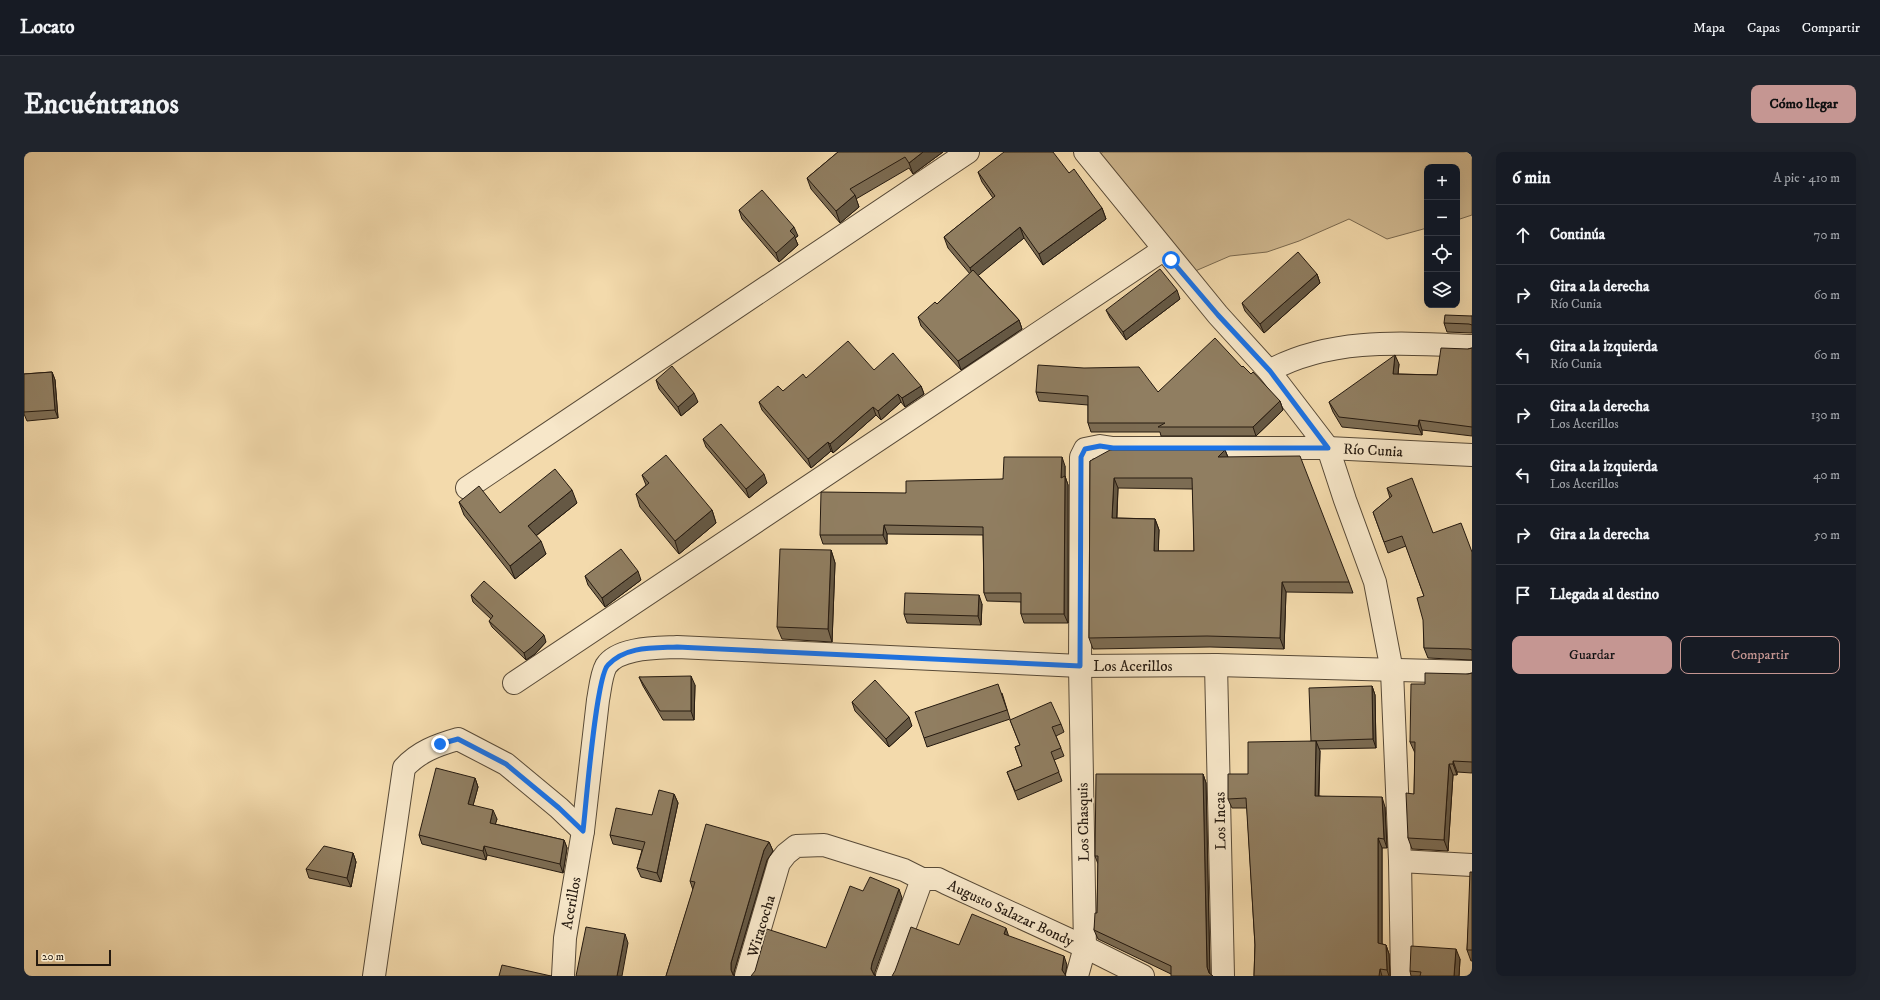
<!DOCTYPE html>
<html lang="es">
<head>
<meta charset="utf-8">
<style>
	body { margin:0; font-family:"IM FELL DW Pica",serif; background:#20242c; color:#f1f3f6 }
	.controls { position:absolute; right:12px; top:12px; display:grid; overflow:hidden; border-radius:8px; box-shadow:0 4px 16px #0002 }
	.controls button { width:36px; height:36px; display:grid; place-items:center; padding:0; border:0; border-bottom:1px solid #363941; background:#171b24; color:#f1f3f6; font:20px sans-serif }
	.scale { position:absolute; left:12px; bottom:10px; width:75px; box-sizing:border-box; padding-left:4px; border:2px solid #251a10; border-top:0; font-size:11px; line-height:14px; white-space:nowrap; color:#251a10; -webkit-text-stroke:3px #f7e7c9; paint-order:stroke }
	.stop { position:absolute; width:12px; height:12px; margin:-9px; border:3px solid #1a73e8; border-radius:50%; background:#fff }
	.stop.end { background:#1a73e8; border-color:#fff; box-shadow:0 1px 4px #0008 }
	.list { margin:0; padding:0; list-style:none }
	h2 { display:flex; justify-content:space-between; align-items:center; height:52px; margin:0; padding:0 16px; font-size:17px }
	h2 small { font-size:13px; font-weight:400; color:#9ea1a6 }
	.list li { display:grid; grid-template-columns:26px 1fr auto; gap:12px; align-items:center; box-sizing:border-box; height:60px; padding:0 16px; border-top:1px solid #363941 }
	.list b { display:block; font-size:15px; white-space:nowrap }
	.list p { margin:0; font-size:13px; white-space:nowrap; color:#9ea1a6 }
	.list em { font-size:13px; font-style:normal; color:#9ea1a6 }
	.actions { display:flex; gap:8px; padding:12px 16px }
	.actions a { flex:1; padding:9px 0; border:1px solid #c59692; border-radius:8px; text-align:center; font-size:14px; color:#c59692 }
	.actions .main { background:#c59692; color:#111 }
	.icon { flex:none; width:22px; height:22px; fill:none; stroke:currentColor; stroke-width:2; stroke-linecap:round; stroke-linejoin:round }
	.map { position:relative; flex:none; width:1448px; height:824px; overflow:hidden; border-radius:8px }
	header { display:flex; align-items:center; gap:24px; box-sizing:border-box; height:56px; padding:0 20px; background:#171b24; border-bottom:1px solid #363941 }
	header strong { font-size:19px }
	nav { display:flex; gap:22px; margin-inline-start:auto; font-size:14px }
	.intro { display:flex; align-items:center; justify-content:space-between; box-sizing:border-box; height:96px; padding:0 24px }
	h1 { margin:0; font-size:28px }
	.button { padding:10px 18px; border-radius:8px; background:#c59692; color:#111; font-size:14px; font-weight:700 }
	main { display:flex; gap:24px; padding:0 24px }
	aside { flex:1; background:#171b24; border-radius:8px; box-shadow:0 4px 16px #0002 }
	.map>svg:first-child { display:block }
	.green { fill:#d0b991; stroke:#7a6a50 }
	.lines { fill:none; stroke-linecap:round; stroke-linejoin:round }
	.minor-casing { stroke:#584a37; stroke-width:24 }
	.minor { stroke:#f7e7c9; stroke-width:22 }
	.wall { fill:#7c6c53; stroke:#251a10; fill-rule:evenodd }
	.shaded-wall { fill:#655844; stroke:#251a10 }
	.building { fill:#907e61; stroke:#251a10; fill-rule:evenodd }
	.route { stroke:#1a73e8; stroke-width:5 }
	.labels { text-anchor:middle; stroke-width:3.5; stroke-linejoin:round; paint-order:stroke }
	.street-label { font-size:15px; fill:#251a10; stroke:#f7e7c9 }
</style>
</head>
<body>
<header>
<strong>Locato</strong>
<nav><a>Mapa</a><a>Capas</a><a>Compartir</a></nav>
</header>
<div class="intro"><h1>Encuéntranos</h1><a class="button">Cómo llegar</a></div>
<main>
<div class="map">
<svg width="1448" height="824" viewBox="0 0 1448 824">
	<rect width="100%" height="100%" fill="#f3daac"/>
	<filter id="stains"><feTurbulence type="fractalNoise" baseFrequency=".005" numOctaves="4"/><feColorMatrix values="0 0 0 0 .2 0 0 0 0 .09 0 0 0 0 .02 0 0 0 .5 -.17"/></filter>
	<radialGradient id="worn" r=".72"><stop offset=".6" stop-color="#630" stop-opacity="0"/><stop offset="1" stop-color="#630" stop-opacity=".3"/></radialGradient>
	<path class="green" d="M1079 0H1448V63L1433 68V15H1403V76L1363 87 1325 67 1275 89 1243 100 1206 104 1162 123 1065 8Z"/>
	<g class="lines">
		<defs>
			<g id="minor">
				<path d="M1061 0 1194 163 1245 219 1304 296 1321 348 1351 430 1368 519 1376 709 1378 824"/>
				<path d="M1245 219C1307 185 1380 191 1448 194"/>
				<path d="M443 336 944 0"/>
				<path d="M1192 513 1199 824"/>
				<path d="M490 531 1139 98"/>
				<path d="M1376 709 1448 713"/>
				<path d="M350 824 380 616C394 600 413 593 434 587L482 612 535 656 559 679"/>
				<path d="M539 824 541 786 559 679 574 548C576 538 577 523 582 514 594 495 634 496 653 495L1056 514 1192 513 1448 520"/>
				<path d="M722 824 755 711 762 702 772 694 800 693 880 718 898 727H914L922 731 1061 795 1119 824"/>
				<path d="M863 824 898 727"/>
				<path d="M1053 824 1061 795 1056 514 1057 305 1061 297 1076 294 1089 296H1304L1448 303"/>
			</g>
		</defs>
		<use href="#minor" class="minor-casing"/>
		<use href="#minor" class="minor"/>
	</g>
	<g class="wall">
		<path d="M814 0H919L889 22 885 16 832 47 835 55 816 71 787 37 783 26Z"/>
		<path d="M954 20 1045 21 1078 56 1082 67 1019 113 1000 86 954 123 995 168 998 177 937 218 897 174 894 165 913 152 946 122 924 96 920 85 969 46 958 30Z"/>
		<path d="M715 58 774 84 771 86 774 93 755 110 718 67Z"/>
		<path d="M1293 122 1296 131 1240 181 1221 159 1218 151Z"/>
		<path d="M1156 147 1102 188 1086 166 1082 158Z"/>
		<path d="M1448 164V181L1423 180 1420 171Z"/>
		<path d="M1448 196V284L1398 278V283L1318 275 1309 260 1305 250 1375 212 1374 222 1413 223 1444 197Z"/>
		<path d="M1218 215 1227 222 1256 249 1259 258 1232 284H1137L1136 280H1067L1064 271V253L1015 249 1012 240H1134Z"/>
		<path d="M850 218 897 234 900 242 881 255 877 250 857 268 852 263 809 301 807 299 787 316 738 258 735 250 759 239 782 226Z"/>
		<path d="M28 220 31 228 34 266 3 269 0 262V222Z"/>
		<path d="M632 228 674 250 657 264 635 237Z"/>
		<path d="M679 287 743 331 725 346 682 295Z"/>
		<path d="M1201 298 1204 305 1325 430 1329 441 1262 440 1260 497 1186 495 1069 497 1065 486 1066 309ZM1094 336 1169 337 1170 399H1134L1135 378 1131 367 1093 366Z"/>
		<path d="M1041 314V324L1044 333V471H1000L997 462V450L963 449 960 441 959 383 863 382V392H799L796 383 882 341 979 327Z"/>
		<path d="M618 323 688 358 692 371 655 402 616 355 612 342 622 333Z"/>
		<path d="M1363 336 1409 381 1448 400V508L1404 506 1400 496V444L1382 394 1364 401 1349 360 1366 346Z"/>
		<path d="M435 350 476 361 553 351 512 384 522 402 491 427 440 363Z"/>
		<path d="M807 398 811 411 808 490 758 487 753 475Z"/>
		<path d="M561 424 617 428 581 455 564 433Z"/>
		<path d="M447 443 522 490 511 502 502 508 468 475 465 469 467 467 449 450Z"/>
		<path d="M958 452 957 473 883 471 880 462Z"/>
		<path d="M1448 521V621L1433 620V623H1429L1424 699 1388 697 1384 686 1390 642 1391 601 1386 590 1401 532Z"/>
		<path d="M615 525 671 533 670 568H639L619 534Z"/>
		<path d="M1348 534 1351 543 1352 596 1295 597 1296 599 1295 644 1361 655 1363 696H1358V792L1362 793 1365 802 1366 824H1230L1231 793 1223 656H1208L1204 647 1224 622 1287 589Z"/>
		<path d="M978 541 986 567 903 595 900 586Z"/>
		<path d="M828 550 888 574 865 595 831 559Z"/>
		<path d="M986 568 1037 572 1040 580 1032 584 1040 604 1030 608 1038 629 994 648 983 620 998 614 991 595 996 593Z"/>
		<path d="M1179 622 1182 631 1186 822H1147L1074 787 1070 778 1073 761 1074 712 1071 704Z"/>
		<path d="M451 626 454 635 449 653 473 667 471 672 540 688 543 696 539 721 463 703 462 708 398 692 395 683Z"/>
		<path d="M650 642 654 651 637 730 617 725 613 716 618 698 589 692 586 683 628 663Z"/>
		<path d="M745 690 749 699 743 708 710 820V824H642L669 738 666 729Z"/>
		<path d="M329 701 332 710 327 735 285 726 282 717Z"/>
		<path d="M1448 720V809H1447L1443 798Z"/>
		<path d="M1436 807 1435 824H1387L1386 819Z"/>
	</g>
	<g class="shaded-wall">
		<path d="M899 0H919L889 22 885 11Z"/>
		<path d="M831 43 835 55 816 71 812 59Z"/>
		<path d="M1078 56 1082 67 1019 113 1015 102Z"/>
		<path d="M770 75 774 84 771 86 774 93 755 110 752 101 766 79Z"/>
		<path d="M996 75 1000 86 950 127 946 116Z"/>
		<path d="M1293 122 1296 131 1240 181 1236 172Z"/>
		<path d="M1153 138 1156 147 1102 188 1099 180Z"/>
		<path d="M995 168 998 177 937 218 934 209Z"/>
		<path d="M1371 203 1375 212 1373 232 1369 222Z"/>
		<path d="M28 220 31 228 34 266 31 258Z"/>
		<path d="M897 234 900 242 881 255 878 246Z"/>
		<path d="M670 241 674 250 657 264 654 255Z"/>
		<path d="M874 242 877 250 857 268 854 259Z"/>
		<path d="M1256 249 1259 258 1232 284 1229 275Z"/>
		<path d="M849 255 852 263 809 301 806 292Z"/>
		<path d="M1395 268 1398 278V283L1394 274Z"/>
		<path d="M804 290 807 299 787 316 784 307Z"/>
		<path d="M1201 298 1205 308 1194 305Z"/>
		<path d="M1038 305 1041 314V335L1037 326Z"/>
		<path d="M740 322 743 331 725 346 722 337Z"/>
		<path d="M1041 324 1044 333V471L1040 462Z"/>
		<path d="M1090 326 1094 336 1092 377 1088 366Z"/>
		<path d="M548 338 553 351 509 386 504 374Z"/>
		<path d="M688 358 692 371 655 402 651 389Z"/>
		<path d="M1131 367 1135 378 1134 409 1130 399Z"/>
		<path d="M860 373 863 382V392L859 383Z"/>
		<path d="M517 389 522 402 491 427 486 414Z"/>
		<path d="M807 398 811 411 808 490 804 477Z"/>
		<path d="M614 419 617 428 581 455 578 446Z"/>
		<path d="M1258 430 1262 440 1260 497 1256 486Z"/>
		<path d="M955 443 958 452 957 473 954 464Z"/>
		<path d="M520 483 522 490 511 502 502 508 500 501Z"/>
		<path d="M667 524 671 533 670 568 667 559Z"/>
		<path d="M1348 534 1351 543 1352 596 1349 587Z"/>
		<path d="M885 565 888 574 865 595 862 587Z"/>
		<path d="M1292 589 1296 599 1294 654 1291 644Z"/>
		<path d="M1429 609 1433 620V623L1429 612Z"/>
		<path d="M1425 612 1429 623 1424 699 1420 688Z"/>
		<path d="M1179 622 1182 631 1186 824 1183 815Z"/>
		<path d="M451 626 454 635 447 661 444 652Z"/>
		<path d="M650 642 654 651 637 730 633 721Z"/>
		<path d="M1358 645 1361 655 1363 696 1360 687Z"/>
		<path d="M469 658 473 667 469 680 466 671Z"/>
		<path d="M1354 686 1358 696V800L1354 791Z"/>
		<path d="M540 688 543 696 539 721 536 712Z"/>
		<path d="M745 690 749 699 743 708 710 820V824L707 818V811L740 698Z"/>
		<path d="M460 694 463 703 462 708 459 699Z"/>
		<path d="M329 701 332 710 327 735 323 726Z"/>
		<path d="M875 737 878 746 851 820V824L847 817 848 811Z"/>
		<path d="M982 776 985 785 980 782Z"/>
		<path d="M601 782 604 791 598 824H593Z"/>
		<path d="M1362 793 1365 802 1366 824H1365L1363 818Z"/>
		<path d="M1432 797 1436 807 1435 824H1430Z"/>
		<path d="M1040 804 1043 813 1041 824 1038 818Z"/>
		<path d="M1356 817 1358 824H1355Z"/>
	</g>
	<g class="building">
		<path d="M814 0H899L885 11 881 5 826 37 831 43 812 59 783 26Z"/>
		<path d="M980 0H1029L1045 21 1050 17 1078 56 1015 102 996 75 946 116 920 85 971 44 954 20Z"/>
		<path d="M738 38 770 75 766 79 771 84 752 101 715 58Z"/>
		<path d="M1274 100 1293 122 1236 172 1218 151Z"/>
		<path d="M1136 117 1153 138 1099 180 1082 158Z"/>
		<path d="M949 118 995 168 934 209 894 165 911 150 913 152Z"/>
		<path d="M1421 163 1448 164V173L1445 172 1420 171Z"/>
		<path d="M1191 186 1218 215 1219 214 1227 222 1229 220 1256 249 1229 275H1134L1141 271H1064V244L1012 240 1014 213 1060 216 1115 215 1134 240Z"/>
		<path d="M824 189 850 218 869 201 897 234 878 246 874 242 854 259 849 255 806 292 804 290 784 307 735 250 754 234 759 239 779 222 782 226Z"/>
		<path d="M1417 196 1444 197 1448 196V275L1395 268 1394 274 1315 265 1305 250 1371 203 1369 222 1413 223Z"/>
		<path d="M648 214 670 241 654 255 632 228Z"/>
		<path d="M28 220 31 258 0 260V222Z"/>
		<path d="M697 272 740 322 722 337 679 287Z"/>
		<path d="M1086 298H1201L1194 305 1276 304 1325 430H1258L1256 486 1183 484 1065 486 1066 309ZM1090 326H1168L1170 399H1130L1131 367 1088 366Z"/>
		<path d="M642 303 688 358 651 389 612 342 625 331 618 323Z"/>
		<path d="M980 305H1038L1037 326 1041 324 1040 462H997V441H960L959 375 860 373 859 383H796L797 340 882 341V329L979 327Z"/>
		<path d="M531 317 548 338 504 374 517 389 486 414 435 350 455 334 476 361Z"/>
		<path d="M1388 326 1409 381 1437 371 1448 400V498L1445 497 1400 496 1399 468 1393 446 1400 444 1378 384 1360 390 1349 360 1368 344 1363 336Z"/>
		<path d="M597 397 614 419 578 446 561 424Z"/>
		<path d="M756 397 807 398 804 477 753 475Z"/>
		<path d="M460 429 520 483 508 495 500 501 465 469 469 464 447 443Z"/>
		<path d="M881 441 955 443 954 464 880 462Z"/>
		<path d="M1401 521 1444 522 1448 521V610L1429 609V612H1425L1420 688 1384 686 1382 641 1390 642 1391 590H1386L1387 532H1401Z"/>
		<path d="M667 524V559H636L615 525Z"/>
		<path d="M851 528 885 565 862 587 828 550Z"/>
		<path d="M974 532 983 558 900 586 891 560Z"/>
		<path d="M1348 534 1349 587 1287 589 1285 536Z"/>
		<path d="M1027 550 1037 572 1028 575 1037 596 1027 600 1035 620 991 639 983 620 998 614 991 595 996 593 986 568Z"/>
		<path d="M1292 589 1291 644 1358 645 1360 687 1354 686V791L1362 793 1363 818 1356 817 1355 824H1230L1231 793 1222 646 1204 647V622H1224V590Z"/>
		<path d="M412 616 451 626 444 652 469 658 466 671 540 688 536 712 460 694 459 699 395 683Z"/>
		<path d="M1072 622H1179L1183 815 1185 821 1189 824H1147V814L1070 778 1071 761H1073L1074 704H1071Z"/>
		<path d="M635 638 650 642 633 721 613 716 621 690 586 683 592 656 628 663Z"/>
		<path d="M682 672 745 690 740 698 707 811V818L709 823 711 824H642L671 730 666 729Z"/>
		<path d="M300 694 329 701 323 726 282 717Z"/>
		<path d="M1446 720H1448V798H1443Z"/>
		<path d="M846 725 875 737 848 811 847 817 850 823 852 824H727L731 819 743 777 802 796 826 734 839 739Z"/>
		<path d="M948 762 982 776 980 782 1040 804 1038 818 1042 824H868L871 819 887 775 935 793Z"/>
		<path d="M562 775 601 782 593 824H552Z"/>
		<path d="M1387 794 1432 797 1430 824H1396L1397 820 1386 819Z"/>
		<path d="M478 813 527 824H528H475Z"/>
	</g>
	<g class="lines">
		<path class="route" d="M416 592 434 587 482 612 535 656 559 679C562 654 572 524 584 513 602 494 629 496 653 495L1056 514 1057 305 1061 297 1076 294 1089 296H1304L1246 219 1194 163 1147 108"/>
	</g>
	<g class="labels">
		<g class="street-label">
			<text transform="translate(1349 298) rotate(3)" y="5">Río Cunia</text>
			<text x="1109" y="519">Los Acerillos</text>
			<text transform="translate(1196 669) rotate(-91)" y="5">Los Incas</text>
			<text transform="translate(1059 670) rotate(-91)" y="5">Los Chasquis</text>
			<text transform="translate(547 751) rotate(-80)" y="5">Acerillos</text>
			<text transform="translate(987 761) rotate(25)" y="5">Augusto Salazar Bondy</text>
			<text transform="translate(737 774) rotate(-73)" y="5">Wiracocha</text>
		</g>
	</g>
	<rect width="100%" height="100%" filter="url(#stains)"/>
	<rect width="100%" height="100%" fill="url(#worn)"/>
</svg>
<div class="controls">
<button>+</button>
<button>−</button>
<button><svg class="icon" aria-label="locate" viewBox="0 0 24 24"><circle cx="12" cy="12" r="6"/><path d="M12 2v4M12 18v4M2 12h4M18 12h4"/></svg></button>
<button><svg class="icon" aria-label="layers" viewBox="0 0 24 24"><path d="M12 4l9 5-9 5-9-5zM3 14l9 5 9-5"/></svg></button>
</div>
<div class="scale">20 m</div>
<div class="stop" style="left:1147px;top:108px"></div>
<div class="stop end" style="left:416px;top:592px"></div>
</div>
<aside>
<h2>6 min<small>A pie · 410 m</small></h2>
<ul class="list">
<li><svg class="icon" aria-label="ahead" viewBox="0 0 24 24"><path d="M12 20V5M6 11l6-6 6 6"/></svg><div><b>Continúa</b></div><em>70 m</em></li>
<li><svg class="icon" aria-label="right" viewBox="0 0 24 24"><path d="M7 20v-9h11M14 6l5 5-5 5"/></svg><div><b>Gira a la derecha</b><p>Río Cunia</p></div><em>60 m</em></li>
<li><svg class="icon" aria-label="left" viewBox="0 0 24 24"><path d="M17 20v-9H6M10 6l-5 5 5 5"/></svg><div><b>Gira a la izquierda</b><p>Río Cunia</p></div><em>60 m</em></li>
<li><svg class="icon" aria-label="right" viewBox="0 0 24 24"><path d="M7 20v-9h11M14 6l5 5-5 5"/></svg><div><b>Gira a la derecha</b><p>Los Acerillos</p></div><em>130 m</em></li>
<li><svg class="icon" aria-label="left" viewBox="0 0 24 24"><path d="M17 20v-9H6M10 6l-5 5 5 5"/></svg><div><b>Gira a la izquierda</b><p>Los Acerillos</p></div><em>40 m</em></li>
<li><svg class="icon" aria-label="right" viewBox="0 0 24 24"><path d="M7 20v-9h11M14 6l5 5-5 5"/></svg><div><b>Gira a la derecha</b></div><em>50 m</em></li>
<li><svg class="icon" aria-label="arrive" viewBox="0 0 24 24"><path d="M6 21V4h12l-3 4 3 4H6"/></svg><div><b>Llegada al destino</b></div></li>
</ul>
<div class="actions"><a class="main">Guardar</a><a>Compartir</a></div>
</aside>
</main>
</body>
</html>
